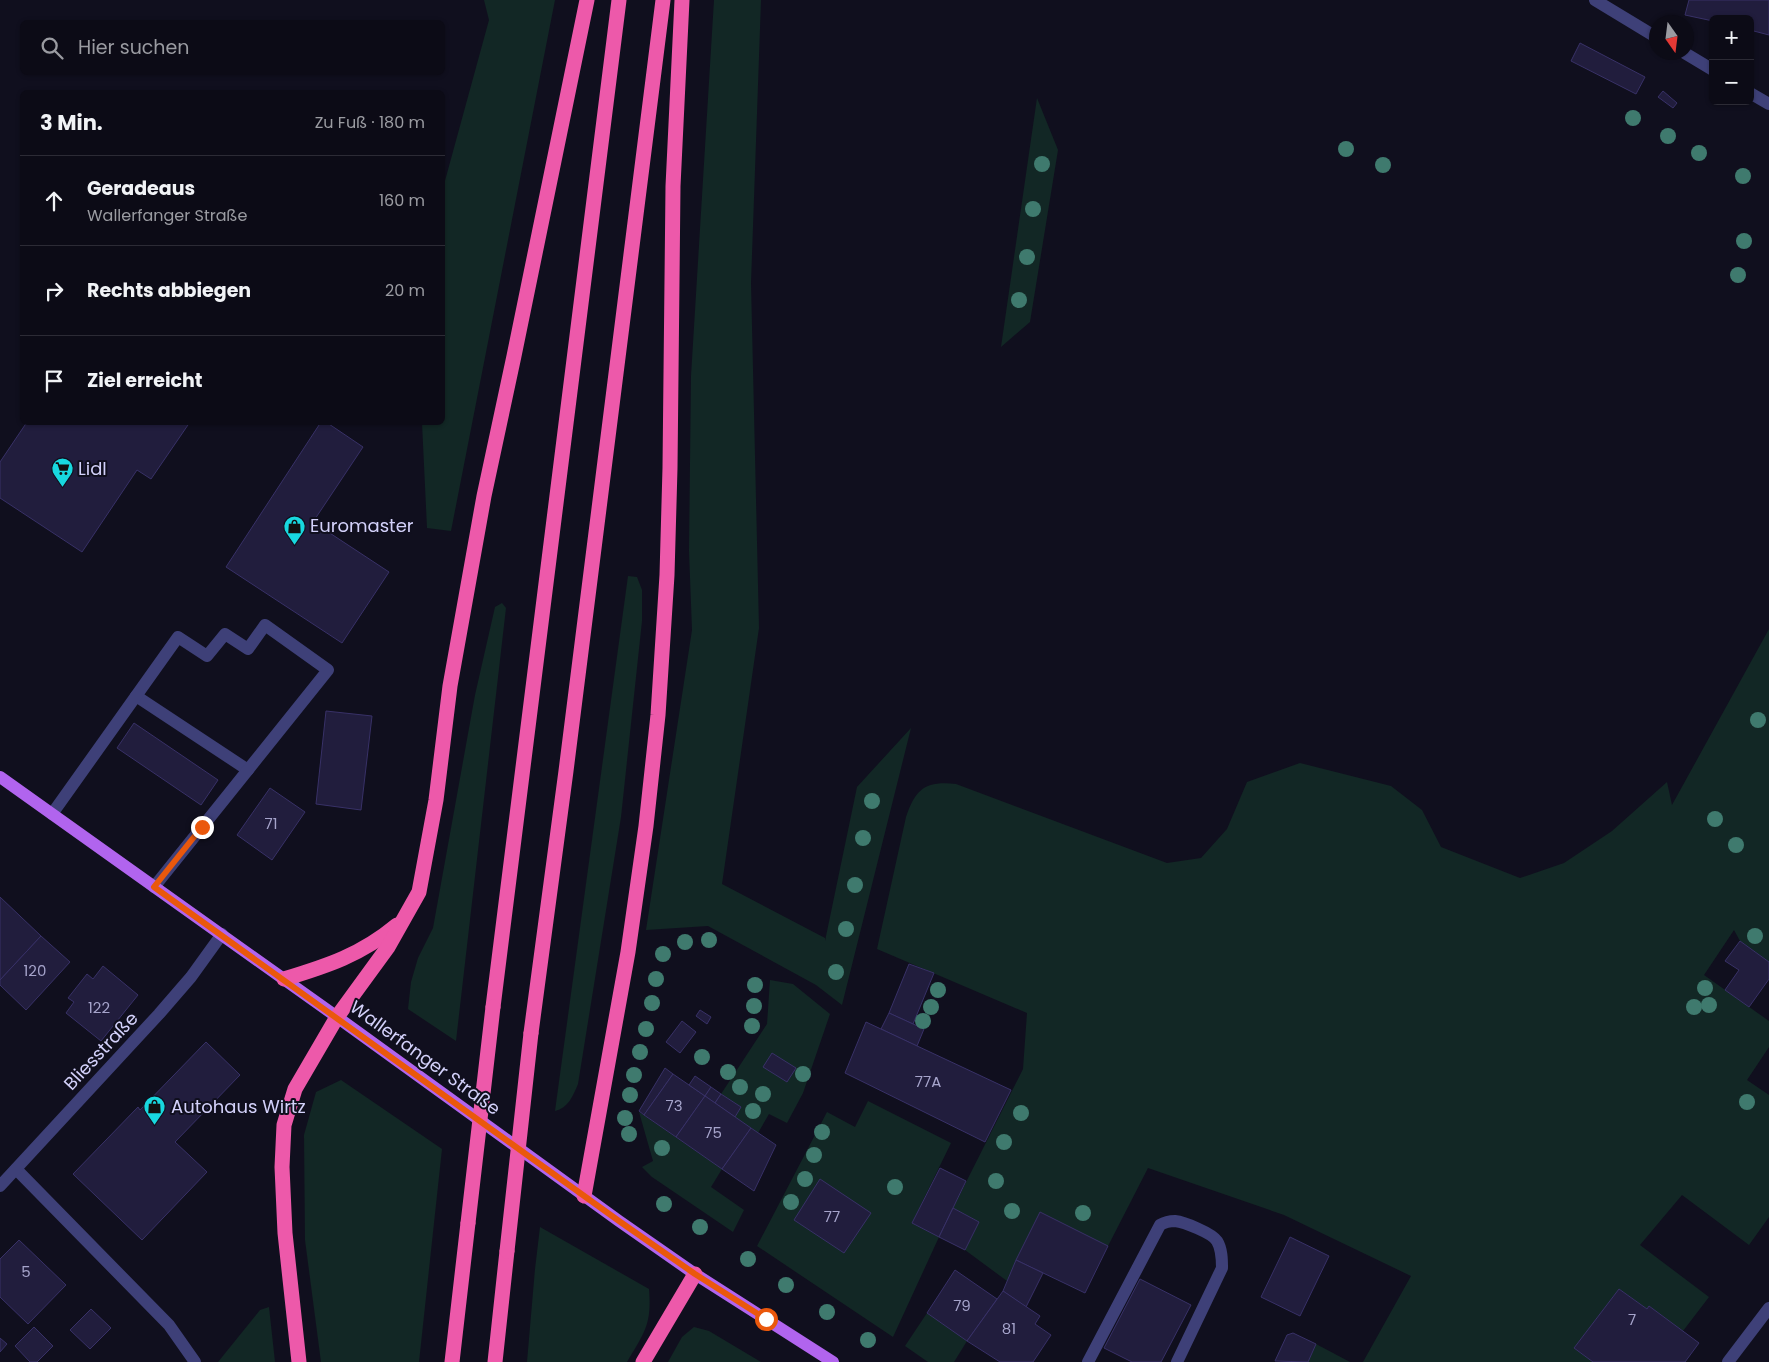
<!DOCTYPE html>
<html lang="de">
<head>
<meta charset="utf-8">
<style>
	body { margin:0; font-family:Poppins,sans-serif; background:#1a1923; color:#f1f3f6 }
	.controls { position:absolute; right:15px; top:15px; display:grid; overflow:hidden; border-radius:8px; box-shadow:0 1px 4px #0004 }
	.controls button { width:45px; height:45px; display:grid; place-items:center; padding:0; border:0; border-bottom:1px solid #2c2b35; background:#0c0b16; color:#f1f3f6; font:25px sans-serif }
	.compass { position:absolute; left:1649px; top:15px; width:45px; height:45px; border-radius:50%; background:#0c0b16; box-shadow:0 1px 4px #0004; rotate:166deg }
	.stop { position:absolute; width:15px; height:15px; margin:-11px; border:4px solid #ea580c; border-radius:50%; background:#fff }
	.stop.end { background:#ea580c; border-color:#fff; box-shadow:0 1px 5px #0008 }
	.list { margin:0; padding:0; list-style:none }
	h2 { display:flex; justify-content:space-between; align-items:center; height:65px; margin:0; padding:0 20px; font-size:21px }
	h2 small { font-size:16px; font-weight:400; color:#9a9ba1 }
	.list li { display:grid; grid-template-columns:32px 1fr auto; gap:15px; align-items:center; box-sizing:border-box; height:90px; padding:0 20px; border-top:1px solid #2c2b35 }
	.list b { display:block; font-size:19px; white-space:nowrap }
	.list p { margin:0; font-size:16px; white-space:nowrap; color:#9a9ba1 }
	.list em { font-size:16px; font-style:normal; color:#9a9ba1 }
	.icon { flex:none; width:28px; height:28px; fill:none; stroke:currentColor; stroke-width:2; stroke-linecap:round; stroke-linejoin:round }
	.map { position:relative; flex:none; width:1769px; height:1362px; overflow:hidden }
	.search { position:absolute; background:#0c0b16; box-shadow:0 1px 4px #0004; left:20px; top:20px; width:425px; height:55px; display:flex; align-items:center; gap:12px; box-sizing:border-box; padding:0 18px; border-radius:8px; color:#9a9ba1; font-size:19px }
	.panel { position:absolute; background:#0c0b16; box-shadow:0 1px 4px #0004; left:20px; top:90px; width:425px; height:335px; border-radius:8px }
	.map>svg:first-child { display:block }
	.green { fill:#122725 }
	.building { fill:#211d3d; stroke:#383167 }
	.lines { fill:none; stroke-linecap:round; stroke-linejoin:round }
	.minor { stroke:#3e4078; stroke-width:12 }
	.major { stroke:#b164ee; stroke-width:12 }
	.highway { stroke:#ed59aa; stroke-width:15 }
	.highway-bridge { stroke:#ed59aa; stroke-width:15 }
	.tree { fill:#3f7a6e }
	.route { stroke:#ea580c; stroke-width:6 }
	.labels { text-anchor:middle; stroke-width:4; stroke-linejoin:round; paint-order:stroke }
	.number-label { font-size:15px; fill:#a6a4cb }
	.poi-label { font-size:18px; fill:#d3d1fa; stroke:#100f1e; text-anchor:start }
	.street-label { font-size:18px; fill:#d3d1fa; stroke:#100f1e }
</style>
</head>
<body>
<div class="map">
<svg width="1769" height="1362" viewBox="0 0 1769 1362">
	<rect width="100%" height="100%" fill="#100f1e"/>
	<g class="green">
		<path d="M484 0H555L451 531 427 528 422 423 442 422 443 188 489 20Z"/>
		<path d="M714 0H761L751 283 759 628 722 884 825 938V941L857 787 911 728 842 1005 816 985 708 926 646 930 692 630 689 551 691 376Z"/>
		<path d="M1037 98 1058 150 1030 322 1001 347Z"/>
		<path d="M628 576 637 577 642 590V621L621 817 578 1084C573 1096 568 1108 555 1111Z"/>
		<path d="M502 603 506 608 456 1041 408 1009 411 982 418 958 433 928 475 695 495 607Z"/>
		<path d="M1769 629V962L1740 941 1734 930 1704 975 1769 1021V1047L1747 1080 1769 1095V1217L1749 1245 1682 1195 1640 1245 1709 1297 1683 1331 1649 1306 1647 1309 1619 1289 1574 1348 1593 1362H1363L1411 1276 1284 1215 1148 1168 1108 1246 1040 1212 1007 1281 965 1250 979 1222 953 1208 1023 1069 1027 1013 877 949 906 817C916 788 926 781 956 784L1167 863 1201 858 1227 829 1247 782 1300 763 1391 786 1422 810 1441 847 1520 878 1564 863 1612 831 1667 782 1672 805Z"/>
		<path d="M770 980 793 984 830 1014 803 1093 787 1123 769 1114 758 1133 735 1117 741 1107 721 1094 767 1024Z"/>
		<path d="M341 1080 442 1149 419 1362H321L305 1240 304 1135 316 1092Z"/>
		<path d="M868 1101 951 1143 912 1223 939 1237 893 1337 757 1246 827 1112 855 1127Z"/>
		<path d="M639 1112 722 1169 711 1187 744 1210 733 1232 652 1177 642 1167 653 1161Z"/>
		<path d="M540 1227 649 1289C652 1325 644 1333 627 1362H527L535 1269Z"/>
		<path d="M269 1307 275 1362H218L260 1310Z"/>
		<path d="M927 1313 967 1341 954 1362H928L905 1346Z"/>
		<path d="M694 1327 709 1331 761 1362H668L682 1337Z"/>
		<path d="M1316 1344 1350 1362H1308Z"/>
	</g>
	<g class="building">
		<path d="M1689 0H1769V35L1750 30V19H1713V21L1685 15Z"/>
		<path d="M1580 43 1645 77 1636 94 1571 61Z"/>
		<path d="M1663 91 1677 103 1673 108 1658 97Z"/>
		<path d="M27 422H190L151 479 137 470 82 552 0 498V462Z"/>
		<path d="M321 422H326L363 447 313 522 389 572 342 643 226 567Z"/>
		<path d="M326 711 372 716 361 810 316 804Z"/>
		<path d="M134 723 218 780 201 805 117 748Z"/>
		<path d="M270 788 305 812 272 860 237 835Z"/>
		<path d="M0 897 41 936 0 980Z"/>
		<path d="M41 936 70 962 26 1010 0 985V980Z"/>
		<path d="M1740 941 1769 962V979L1749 1007 1725 990 1739 970 1725 961Z"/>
		<path d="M909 964 934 973 913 1024 889 1013Z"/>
		<path d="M103 966 138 995 101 1041 66 1013 74 1002 68 998 87 974 93 979Z"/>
		<path d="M700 1010 711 1017 707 1024 696 1016Z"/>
		<path d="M889 1013 924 1029 917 1046 881 1029Z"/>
		<path d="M682 1021 696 1032 680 1053 666 1042Z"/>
		<path d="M866 1022 1011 1090 985 1142 845 1073Z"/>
		<path d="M206 1042 240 1075 175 1142 207 1172 142 1240 73 1174 138 1107 140 1110Z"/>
		<path d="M772 1053 796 1068 787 1082 763 1067Z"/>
		<path d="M665 1068 673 1074 644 1115 639 1111Z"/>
		<path d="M673 1074 705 1096 676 1137 644 1115Z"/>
		<path d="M695 1076 711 1087 705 1096 689 1085Z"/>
		<path d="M711 1087 721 1094 715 1103 705 1096Z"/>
		<path d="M721 1094 741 1107 735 1117 715 1103Z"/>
		<path d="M705 1096 751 1128 722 1169 676 1137Z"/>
		<path d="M751 1128 776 1145 754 1191 722 1169Z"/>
		<path d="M940 1168 966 1181 939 1237 912 1223Z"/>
		<path d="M820 1179 871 1213 844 1253 794 1220Z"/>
		<path d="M953 1208 979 1222 965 1250 939 1237Z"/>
		<path d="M1040 1212 1108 1246 1085 1293 1016 1260Z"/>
		<path d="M1290 1237 1329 1256 1300 1316 1261 1297Z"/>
		<path d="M19 1240 66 1285 28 1324 0 1297V1259Z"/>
		<path d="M1016 1260 1043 1273 1026 1307 1003 1291Z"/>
		<path d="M955 1270 997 1299 967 1341 927 1313Z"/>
		<path d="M1140 1279 1191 1305 1161 1362H1132L1104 1348Z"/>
		<path d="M1619 1289 1647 1309 1649 1306 1699 1343 1685 1362H1593L1574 1348Z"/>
		<path d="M1003 1291 1040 1316 1035 1324 1051 1335 1033 1362H1000L967 1341Z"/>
		<path d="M91 1309 111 1328 90 1349 70 1330Z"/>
		<path d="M34 1327 53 1346 37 1362H30L15 1346Z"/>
		<path d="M1293 1333 1316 1344 1308 1362 1275 1361 1287 1335Z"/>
		<path d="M0 1338 7 1344 0 1352Z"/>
	</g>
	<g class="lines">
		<g class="minor">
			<path d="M1595 0 1656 37"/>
			<path d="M1683 52 1713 70"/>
			<path d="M1750 93 1769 104"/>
			<path d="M136 696 248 770"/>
			<path d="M52 814 178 637 207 656 225 634 248 649 265 625 328 670 154 887"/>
			<path d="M16 1169 169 1325 195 1362"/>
			<path d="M0 1186 159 1014 191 977 222 934"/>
			<path d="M1088 1362 1160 1225C1165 1222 1169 1221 1175 1221 1184 1222 1212 1233 1217 1241 1222 1249 1222 1260 1222 1268L1177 1362"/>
			<path d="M1728 1362 1769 1308"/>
		</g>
		<path class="major" d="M0 777 337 1017 619 1221 695 1274 833 1362"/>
		<g class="highway">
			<path d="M284 979C327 966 361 955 397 925"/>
			<path d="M493 1007 619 0"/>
			<path d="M531 1033 566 771 663 0"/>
			<path d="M584 1196 628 952 646 826 658 715 667 575 670 468 673 186 682 0"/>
			<path d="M299 1362 285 1233 282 1167 284 1125 295 1089 337 1017 388 947 419 892 436 800 450 686 484 496 514 356 587 0"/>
			<path d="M452 1362 468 1223"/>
			<path d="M495 1362 507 1251"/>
			<path d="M643 1362 695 1274"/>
		</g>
		<g class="highway-bridge">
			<path d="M468 1223 493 1007"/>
			<path d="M507 1251 531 1033"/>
		</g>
	</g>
	<g class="tree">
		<circle cx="1633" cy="118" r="8"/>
		<circle cx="1668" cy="136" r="8"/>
		<circle cx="1346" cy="149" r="8"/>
		<circle cx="1699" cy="153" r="8"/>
		<circle cx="1042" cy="164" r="8"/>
		<circle cx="1383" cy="165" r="8"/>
		<circle cx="1743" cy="176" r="8"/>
		<circle cx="1033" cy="209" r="8"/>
		<circle cx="1744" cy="241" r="8"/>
		<circle cx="1027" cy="257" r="8"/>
		<circle cx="1738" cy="275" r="8"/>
		<circle cx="1019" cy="300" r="8"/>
		<circle cx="1758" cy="720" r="8"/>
		<circle cx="872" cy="801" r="8"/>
		<circle cx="1715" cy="819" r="8"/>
		<circle cx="863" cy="838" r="8"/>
		<circle cx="1736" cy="845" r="8"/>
		<circle cx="855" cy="885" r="8"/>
		<circle cx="846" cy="929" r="8"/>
		<circle cx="1755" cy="936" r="8"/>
		<circle cx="709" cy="940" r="8"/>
		<circle cx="685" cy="942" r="8"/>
		<circle cx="663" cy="954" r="8"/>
		<circle cx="836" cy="972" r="8"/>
		<circle cx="656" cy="979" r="8"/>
		<circle cx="755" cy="985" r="8"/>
		<circle cx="1705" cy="988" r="8"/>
		<circle cx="938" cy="990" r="8"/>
		<circle cx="652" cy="1003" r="8"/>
		<circle cx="1709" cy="1005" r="8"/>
		<circle cx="754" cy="1006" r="8"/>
		<circle cx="931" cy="1007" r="8"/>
		<circle cx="1694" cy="1007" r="8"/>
		<circle cx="923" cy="1021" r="8"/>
		<circle cx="752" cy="1026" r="8"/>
		<circle cx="646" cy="1029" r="8"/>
		<circle cx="640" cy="1052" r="8"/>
		<circle cx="702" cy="1057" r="8"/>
		<circle cx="728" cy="1072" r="8"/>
		<circle cx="803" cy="1074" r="8"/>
		<circle cx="634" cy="1075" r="8"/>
		<circle cx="740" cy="1087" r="8"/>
		<circle cx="763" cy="1094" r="8"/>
		<circle cx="630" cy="1095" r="8"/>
		<circle cx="1747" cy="1102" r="8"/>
		<circle cx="753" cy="1111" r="8"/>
		<circle cx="1021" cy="1113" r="8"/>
		<circle cx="625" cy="1118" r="8"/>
		<circle cx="822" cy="1132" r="8"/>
		<circle cx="629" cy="1134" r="8"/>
		<circle cx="1004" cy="1142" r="8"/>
		<circle cx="662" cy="1148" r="8"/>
		<circle cx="814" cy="1155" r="8"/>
		<circle cx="805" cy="1179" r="8"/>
		<circle cx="996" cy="1181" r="8"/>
		<circle cx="895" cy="1187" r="8"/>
		<circle cx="791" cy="1202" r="8"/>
		<circle cx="664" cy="1204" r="8"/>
		<circle cx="1012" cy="1211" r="8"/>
		<circle cx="1083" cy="1213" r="8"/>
		<circle cx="700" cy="1227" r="8"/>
		<circle cx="748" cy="1259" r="8"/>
		<circle cx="786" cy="1285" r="8"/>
		<circle cx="827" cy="1312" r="8"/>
		<circle cx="868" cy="1340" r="8"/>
	</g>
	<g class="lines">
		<path class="route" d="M202 827 154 887 619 1221 695 1274 766 1319"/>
	</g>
	<defs>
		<symbol id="supermarket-pin" viewBox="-11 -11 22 30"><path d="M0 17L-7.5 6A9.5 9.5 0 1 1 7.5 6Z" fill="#18d8df" stroke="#100f1e"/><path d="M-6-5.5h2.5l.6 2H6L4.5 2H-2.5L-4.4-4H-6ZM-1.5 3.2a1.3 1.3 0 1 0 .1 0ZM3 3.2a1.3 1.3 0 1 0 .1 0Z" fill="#111"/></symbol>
		<symbol id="shop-pin" viewBox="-11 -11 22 30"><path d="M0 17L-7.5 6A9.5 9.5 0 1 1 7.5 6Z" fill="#18d8df" stroke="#100f1e"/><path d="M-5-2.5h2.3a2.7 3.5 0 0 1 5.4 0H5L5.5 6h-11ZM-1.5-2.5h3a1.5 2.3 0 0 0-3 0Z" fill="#111"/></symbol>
	</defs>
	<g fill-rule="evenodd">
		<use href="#supermarket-pin" x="50" y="456" width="25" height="34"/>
		<use href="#shop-pin" x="282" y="514" width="25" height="34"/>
		<use href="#shop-pin" x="142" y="1094" width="25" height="34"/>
	</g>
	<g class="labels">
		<g class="number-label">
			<text x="271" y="829">71</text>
			<text x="35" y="976">120</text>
			<text x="99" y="1013">122</text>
			<text x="928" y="1087">77A</text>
			<text x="674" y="1111">73</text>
			<text x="713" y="1138">75</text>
			<text x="832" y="1222">77</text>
			<text x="26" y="1277">5</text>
			<text x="962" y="1311">79</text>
			<text x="1632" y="1325">7</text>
			<text x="1009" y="1334">81</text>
		</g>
		<g class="poi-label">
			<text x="78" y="475">Lidl</text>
			<text x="310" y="532">Euromaster</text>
			<text x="171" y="1113">Autohaus Wirtz</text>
		</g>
		<g class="street-label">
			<text transform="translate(101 1051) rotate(-47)" y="6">Bliesstraße</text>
			<text transform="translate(425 1058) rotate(36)" y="6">Wallerfanger Straße</text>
		</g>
	</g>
</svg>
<div class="controls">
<button>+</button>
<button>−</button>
</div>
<svg class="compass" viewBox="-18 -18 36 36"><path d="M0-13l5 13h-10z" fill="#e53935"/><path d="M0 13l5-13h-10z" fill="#9a9ba1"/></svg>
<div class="stop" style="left:766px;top:1319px"></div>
<div class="stop end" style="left:202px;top:827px"></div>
<div class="search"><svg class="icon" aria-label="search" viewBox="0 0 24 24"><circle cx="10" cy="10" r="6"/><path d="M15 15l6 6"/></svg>Hier suchen</div>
<section class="panel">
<h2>3 Min.<small>Zu Fuß · 180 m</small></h2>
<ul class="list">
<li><svg class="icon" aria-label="ahead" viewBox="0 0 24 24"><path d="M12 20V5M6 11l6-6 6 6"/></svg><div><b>Geradeaus</b><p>Wallerfanger Straße</p></div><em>160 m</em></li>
<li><svg class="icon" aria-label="right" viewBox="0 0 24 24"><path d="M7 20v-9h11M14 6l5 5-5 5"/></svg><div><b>Rechts abbiegen</b></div><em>20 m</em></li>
<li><svg class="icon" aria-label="arrive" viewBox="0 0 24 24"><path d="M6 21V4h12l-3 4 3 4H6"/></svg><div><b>Ziel erreicht</b></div></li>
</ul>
</section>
</div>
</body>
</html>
